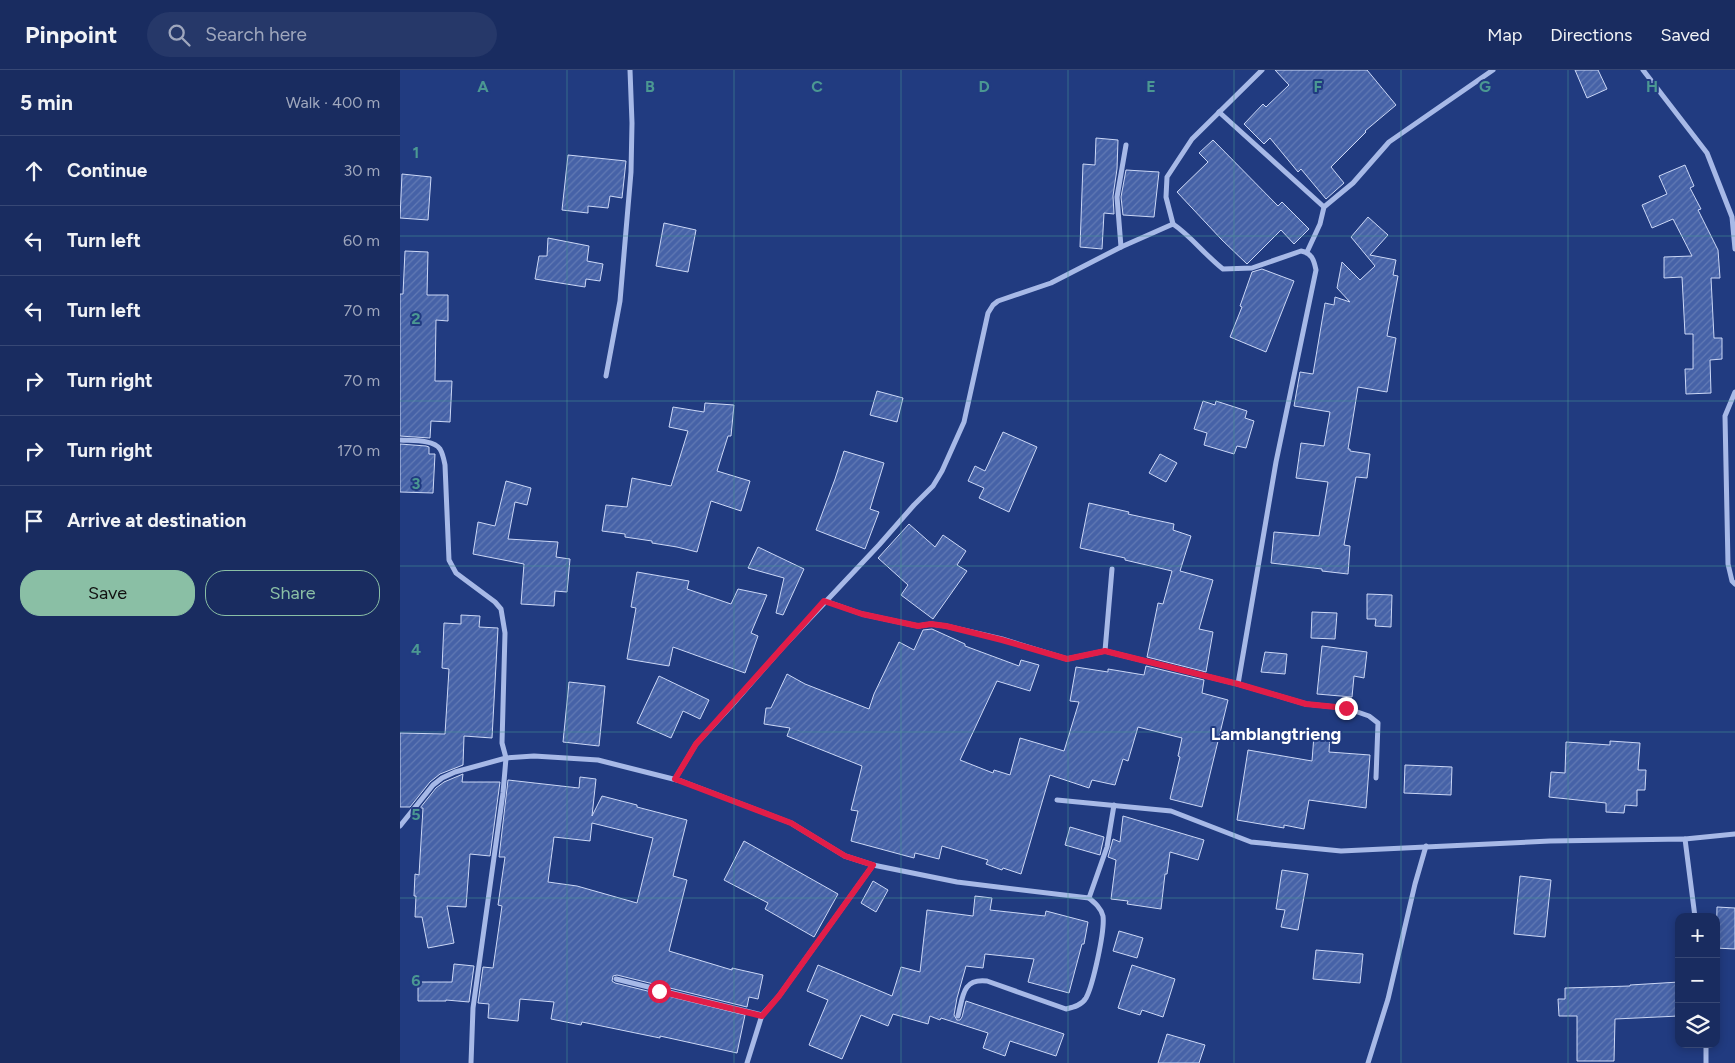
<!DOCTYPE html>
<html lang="en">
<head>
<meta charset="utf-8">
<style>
	body { margin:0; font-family:Figtree,sans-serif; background:#263869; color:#f1f3f6 }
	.controls { position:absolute; right:15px; bottom:15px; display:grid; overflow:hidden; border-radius:10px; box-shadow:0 2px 8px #0003 }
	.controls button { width:45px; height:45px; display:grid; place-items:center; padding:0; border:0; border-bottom:1px solid #374875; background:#192c60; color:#f1f3f6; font:25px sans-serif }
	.stop { position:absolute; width:15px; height:15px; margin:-11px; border:4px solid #e11d48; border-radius:50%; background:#fff }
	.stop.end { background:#e11d48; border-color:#fff; box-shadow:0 1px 5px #0008 }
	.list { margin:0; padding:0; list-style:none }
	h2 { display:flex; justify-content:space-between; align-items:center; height:65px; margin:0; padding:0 20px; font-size:21px }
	h2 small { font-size:16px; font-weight:400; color:#9fa7bd }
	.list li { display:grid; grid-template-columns:32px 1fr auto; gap:15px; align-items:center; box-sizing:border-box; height:70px; padding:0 20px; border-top:1px solid #374875 }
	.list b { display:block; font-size:19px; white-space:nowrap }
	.list em { font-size:16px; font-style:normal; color:#9fa7bd }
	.actions { display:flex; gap:10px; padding:15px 20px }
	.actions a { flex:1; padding:11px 0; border:1px solid #8abfa5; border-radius:20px; text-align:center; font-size:18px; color:#8abfa5 }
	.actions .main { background:#8abfa5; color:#111 }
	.icon { flex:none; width:28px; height:28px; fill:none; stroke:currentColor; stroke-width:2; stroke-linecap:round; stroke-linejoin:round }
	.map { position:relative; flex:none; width:1335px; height:993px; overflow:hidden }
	header { display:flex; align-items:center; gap:30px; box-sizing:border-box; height:70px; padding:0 25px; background:#192c60; border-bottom:1px solid #374875 }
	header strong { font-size:24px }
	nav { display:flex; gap:28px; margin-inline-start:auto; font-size:18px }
	.search { width:350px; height:45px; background:#263869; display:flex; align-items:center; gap:12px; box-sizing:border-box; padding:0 18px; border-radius:28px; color:#9fa7bd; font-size:19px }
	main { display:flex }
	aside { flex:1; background:#192c60 }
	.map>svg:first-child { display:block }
	.building { fill:url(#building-hatch); stroke:#cbd7f6; fill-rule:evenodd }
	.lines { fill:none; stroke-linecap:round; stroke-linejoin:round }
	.street { stroke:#a7b9e7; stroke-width:5 }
	.route { stroke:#e11d48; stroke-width:6 }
	.grid { fill:none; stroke:#4b9892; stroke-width:1; stroke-opacity:0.55 }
	.labels { text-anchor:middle; stroke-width:4; stroke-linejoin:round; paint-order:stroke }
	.quarter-label { font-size:18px; font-weight:bold; fill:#fff; stroke:#213b80 }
	.grid-label { font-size:16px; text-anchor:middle; font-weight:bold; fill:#4b9892; stroke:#213b80; stroke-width:4; stroke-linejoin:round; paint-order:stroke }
</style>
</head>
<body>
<header>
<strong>Pinpoint</strong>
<div class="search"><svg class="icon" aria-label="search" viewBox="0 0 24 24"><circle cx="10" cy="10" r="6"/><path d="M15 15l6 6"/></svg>Search here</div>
<nav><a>Map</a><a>Directions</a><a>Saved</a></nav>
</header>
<main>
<aside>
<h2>5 min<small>Walk · 400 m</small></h2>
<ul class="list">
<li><svg class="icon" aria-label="ahead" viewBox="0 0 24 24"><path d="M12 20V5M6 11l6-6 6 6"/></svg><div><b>Continue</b></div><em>30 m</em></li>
<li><svg class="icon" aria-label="left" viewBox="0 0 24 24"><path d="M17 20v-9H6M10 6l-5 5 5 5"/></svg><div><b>Turn left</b></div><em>60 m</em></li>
<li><svg class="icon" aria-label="left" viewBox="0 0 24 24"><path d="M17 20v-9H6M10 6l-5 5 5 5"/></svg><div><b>Turn left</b></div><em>70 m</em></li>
<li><svg class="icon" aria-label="right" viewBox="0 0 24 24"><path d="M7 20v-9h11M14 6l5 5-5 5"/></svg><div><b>Turn right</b></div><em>70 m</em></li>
<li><svg class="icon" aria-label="right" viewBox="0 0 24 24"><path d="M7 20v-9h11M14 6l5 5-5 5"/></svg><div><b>Turn right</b></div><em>170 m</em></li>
<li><svg class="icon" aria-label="arrive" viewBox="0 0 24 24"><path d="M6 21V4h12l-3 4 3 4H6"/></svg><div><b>Arrive at destination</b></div></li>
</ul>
<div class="actions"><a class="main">Save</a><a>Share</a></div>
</aside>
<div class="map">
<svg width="1335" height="993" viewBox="0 0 1335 993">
	<defs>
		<pattern id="building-hatch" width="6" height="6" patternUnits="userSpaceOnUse" patternTransform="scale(1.25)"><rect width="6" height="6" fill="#4662a7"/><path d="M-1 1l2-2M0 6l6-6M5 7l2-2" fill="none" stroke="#627ab4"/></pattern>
	</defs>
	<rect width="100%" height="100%" fill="#213b80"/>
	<g class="building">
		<path d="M875 0H967L996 35 965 61 966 62 931 97 944 113 926 129 901 99 898 102 870 68 864 74 844 54 863 34 866 37 889 15Z"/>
		<path d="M1175 0H1198L1207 19 1187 28Z"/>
		<path d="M696 68 718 70 717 99 713 126 714 144 704 143 702 179 680 177 683 94 695 95Z"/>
		<path d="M813 70 878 136 882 132 909 159 894 174 881 160 847 194 822 170 777 122 808 92 799 83Z"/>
		<path d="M168 85 226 91 222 128 210 126 208 138 188 136V143L162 140Z"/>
		<path d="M1285 95 1294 116 1290 118 1301 139 1298 140 1318 180 1320 208H1311L1314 268H1322V289L1310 290 1311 323 1286 324 1285 299H1293V264H1285L1282 207 1264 208V187L1292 186 1273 149 1252 158 1242 135 1267 124 1259 106Z"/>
		<path d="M726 100 759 102 754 147 723 145 721 127Z"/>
		<path d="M2 104 31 107 28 150 0 148Z"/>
		<path d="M968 147 988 165 970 185 996 190 993 205 998 206 987 266 996 268 987 322 958 317 948 379H950V381L970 384 967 408 956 407 944 475 950 476 948 504 922 501V499L871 493 874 462 919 466 928 412 896 408 901 373 924 376 930 342 894 336 900 302 913 304 925 233 934 235 935 227 950 232 937 218 942 192 960 210 975 196 951 167Z"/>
		<path d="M264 153 296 160 288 202 256 196Z"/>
		<path d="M148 168 189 176 187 191 203 194 200 211 186 209 185 217 135 209 139 186H147Z"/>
		<path d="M5 181 28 182 27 225H48V251L36 250 35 311H52L50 352 31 351 30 368 0 366V224H3Z"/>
		<path d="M862 199 894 211 866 282 830 267 842 237 840 236 852 202Z"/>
		<path d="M477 321 503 328 497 352 470 345Z"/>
		<path d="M803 331 815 335 816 331 847 341 845 348 854 351 846 378 837 376 834 384 804 375 807 363 794 359Z"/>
		<path d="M305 333 334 335 331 366H328L317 401 350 411 341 441 311 431 297 482 277 477 252 473V471L225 467V464L202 461 206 435 227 437 232 408 271 416 288 361 269 357 273 337 304 342Z"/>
		<path d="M603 362 637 377 609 442 579 428 584 418 568 411 575 396 585 401Z"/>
		<path d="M0 374 26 376 29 377V384H35L33 423 0 422Z"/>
		<path d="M444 381 484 393 470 439 479 442 465 479 416 460 435 409Z"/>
		<path d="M760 384 777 393 766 412 749 403Z"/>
		<path d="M106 411 131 418 127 435 115 432 108 469 158 472 156 487 170 489 167 522 155 521 154 536 121 534 124 494 73 484 78 452 95 456Z"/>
		<path d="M689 433 729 442 728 444 774 454 773 460 791 466 780 501 813 510 799 559 813 562 806 602 747 587 758 533 763 534 772 501 725 490V488L680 478Z"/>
		<path d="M509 454 535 477 543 465 566 481 557 495 567 501 533 549 501 525 508 515 478 488Z"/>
		<path d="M358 477 404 499 383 545 376 543 384 508 348 498Z"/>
		<path d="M237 502 289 511 287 519 331 534 338 519 367 525 351 563 358 566 345 603 273 577 269 596 227 589 236 538 231 537Z"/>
		<path d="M967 524 992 525 991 557 975 556 976 549H967Z"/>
		<path d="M912 542 937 543 935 569 911 568Z"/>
		<path d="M61 545 80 546 79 557 98 558 92 668 64 666 63 695 40 704 30 712 10 737H0V663L45 664 49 599 42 598 44 553 61 554Z"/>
		<path d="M532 559 565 574V576L619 596 621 590 639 595 630 621 597 611 560 690 593 703 594 700 610 705 620 668 664 681 679 632 670 631 676 597 708 602V599L744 605 746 596 804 610 802 623 828 630 802 737 770 729 780 687 778 686 782 668 738 657 728 691 723 689 715 715 692 710 689 718 650 705 621 804 603 798 602 800 586 794 588 790 542 776 539 789 515 783 514 788 451 771 458 741 451 740 462 696 387 666 390 658 364 654 366 638H371L387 604 405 614 469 639 474 624 499 572 514 580 523 560Z"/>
		<path d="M922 576 967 582 964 608 954 606 952 627 917 624Z"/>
		<path d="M865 582 887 584 885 604 861 602Z"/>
		<path d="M259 606 309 630 300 649 283 641 271 668 237 653Z"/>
		<path d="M169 612 205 616 199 676 163 672Z"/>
		<path d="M914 665H930L929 682 970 685 966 738 909 730 904 759 884 755V758L837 750 848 680 912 691Z"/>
		<path d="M1210 671 1240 673 1238 700H1246L1245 720H1237V736L1225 735 1224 743 1206 742V733L1149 727 1151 702 1165 703 1166 672 1210 675Z"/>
		<path d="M1005 695 1052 697 1051 725 1004 723Z"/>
		<path d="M63 704 62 712H100L90 786 70 784 66 837 47 836 54 873 28 878 22 847H15L16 826H14L15 804 19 805 23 738H20L36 718 44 712Z"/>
		<path d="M180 707 196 709 192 746 202 726 237 735V737L287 750 273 806 287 810 269 881 332 900V898L363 905 358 929 349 927 347 937 217 905 213 906 212 911 215 913 345 945 337 983 260 966V968L182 952 181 955 151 949 154 932 120 929 118 951 88 948 89 934 78 933 83 897 93 898 102 836 98 835 105 787H99L108 710 179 718ZM192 753 253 768 237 833 177 816 148 812 154 767 190 771Z"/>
		<path d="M723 746 804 770 798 790 770 782 767 804H765L761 839 727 834 728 831 711 829 716 790 708 787 713 769 720 772Z"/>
		<path d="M670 757 704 767 700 785 665 775Z"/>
		<path d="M344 771 438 824 414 867 365 839 368 833 324 810Z"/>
		<path d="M882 800 908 804 898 860 881 857 885 840 876 839Z"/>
		<path d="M1120 806 1151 810 1145 867 1114 864Z"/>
		<path d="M473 811 488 820 476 842 461 833Z"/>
		<path d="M575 826 592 828 590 840 645 846 646 841 688 852 684 874H682L669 923 628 912 634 889 585 884 583 898 566 896 557 928 554 945 557 950H560L562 947 566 931 664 964 656 986 610 971 605 986 583 978 588 963 541 948 540 950 530 946 528 954 493 944 488 956 461 945 442 989 409 975 428 930 407 921 418 895 492 926 501 897 520 902 527 840 573 846Z"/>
		<path d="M1317 837 1335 838V879L1316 878Z"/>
		<path d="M719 861 743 868 737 888 713 881Z"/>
		<path d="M916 880 963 884 960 913 913 909Z"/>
		<path d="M54 894 74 896 69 932 46 930V931H18V912H52Z"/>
		<path d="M732 895 775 909 763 947 742 940 740 945 718 938Z"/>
		<path d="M1279 912V946L1215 949 1214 991H1177V946H1159L1158 929H1165V918L1230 916V915Z"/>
		<path d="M767 964 805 975 799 993H758Z"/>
	</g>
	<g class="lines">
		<g class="street">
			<path d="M1243 0 1307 83 1332 147 1335 179"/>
			<path d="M819 42 924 137"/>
			<path d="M773 154 766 127 767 107 792 69 862 0"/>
			<path d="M721 177 717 127 726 75"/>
			<path d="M907 182 920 154 924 137 953 113 989 72 1093 0"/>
			<path d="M206 306 220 231 231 102 232 53 230 0"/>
			<path d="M1335 322 1325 346 1328 494 1332 511 1335 514"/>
			<path d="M0 370C11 371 33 369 40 379 43 384 44 390 45 395L49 490 56 503 95 532 101 539 105 563 102 673 106 688 103 723 73 938 71 993"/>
			<path d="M425 531 462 544 518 556 531 554 546 556 602 569 667 589 705 581 838 614 906 634 946 638 969 646 978 653 976 708"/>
			<path d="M705 581 712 499"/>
			<path d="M275 709 296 674 332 635 382 578 479 475 514 435 533 416 542 401 564 352 588 243 593 235 598 231 651 213 721 177 773 154C791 166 805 185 823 199L852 198 901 181C912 183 914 190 916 200L876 392 838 614"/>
			<path d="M657 730 771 741 851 772 941 781 1150 771 1285 769 1295 847"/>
			<path d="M0 756 33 715 42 708 55 702 106 688 134 686 198 690 281 711 391 753 445 786 473 795 557 812 689 828 707 777 714 735"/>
			<path d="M1285 769 1335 764"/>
			<path d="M216 909 362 945 379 926 473 795"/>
			<path d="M558 946C563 927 562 908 587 911L666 939C674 937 682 935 686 928 693 915 705 861 703 846 701 838 695 833 689 828"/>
			<path d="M347 993 362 945"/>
			<path d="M968 993 988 929 1015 814 1026 776"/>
			<path d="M1306 993V974"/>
		</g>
	</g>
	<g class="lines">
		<path class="route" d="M259 921 362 946 379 926 473 795 445 786 391 753 275 709 296 674 424 531 462 544 518 556 531 554 546 556 602 570 667 589 705 581 838 614 906 634 946 638"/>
	</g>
	<path class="grid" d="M167 0V993M334 0V993M501 0V993M668 0V993M834 0V993M1001 0V993M1168 0V993M0 166H1335M0 331H1335M0 496H1335M0 662H1335M0 828H1335"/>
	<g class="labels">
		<g class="quarter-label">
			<text x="876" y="670">Lamblangtrieng</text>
		</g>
	</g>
	<g class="grid-label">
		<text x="83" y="22">A</text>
		<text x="250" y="22">B</text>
		<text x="417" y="22">C</text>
		<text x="584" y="22">D</text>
		<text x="751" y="22">E</text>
		<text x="918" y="22">F</text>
		<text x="1085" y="22">G</text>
		<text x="1252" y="22">H</text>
		<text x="16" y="88">1</text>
		<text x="16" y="254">2</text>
		<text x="16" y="419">3</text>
		<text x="16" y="585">4</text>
		<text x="16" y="750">5</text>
		<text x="16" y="916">6</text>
	</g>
</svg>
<div class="controls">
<button>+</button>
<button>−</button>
<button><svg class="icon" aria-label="layers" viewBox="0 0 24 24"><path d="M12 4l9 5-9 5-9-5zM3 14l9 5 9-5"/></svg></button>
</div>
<div class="stop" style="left:259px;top:921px"></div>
<div class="stop end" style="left:946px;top:638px"></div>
</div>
</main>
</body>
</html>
